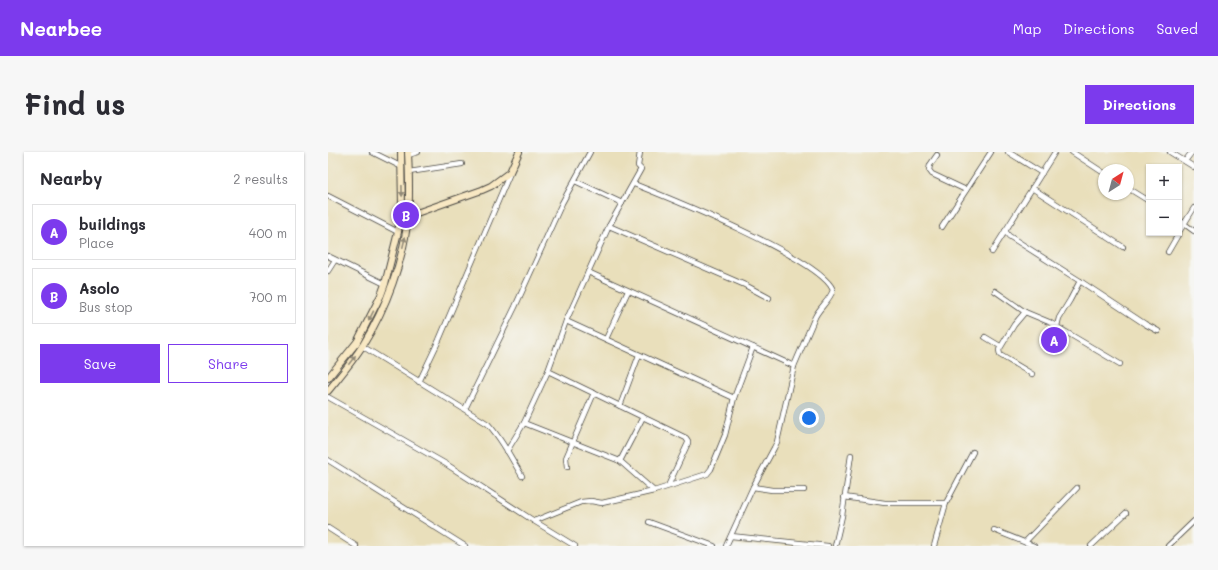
<!DOCTYPE html>
<html lang="en">
<head>
<meta charset="utf-8">
<style>
	body { margin:0; font-family:Mali,sans-serif; background:#f7f7f7; color:#2b2b33 }
	.controls { position:absolute; right:12px; top:12px; display:grid; overflow:hidden; border-radius:0px; box-shadow:0 1px 3px #0004 }
	.controls button { width:36px; height:36px; display:grid; place-items:center; padding:0; border:0; border-bottom:1px solid #e1e1e2; background:#fff; color:#2b2b33; font:20px sans-serif }
	.compass { position:absolute; left:770px; top:12px; width:36px; height:36px; border-radius:50%; background:#fff; box-shadow:0 1px 3px #0004; rotate:36deg }
	.you { position:absolute; left:481px; top:266px; width:14px; height:14px; margin:-10px; border:3px solid #fff; border-radius:50%; background:#1a73e8; box-shadow:0 0 0 6px #1a73e833 }
	.badge { display:grid; place-items:center; width:26px; height:26px; border-radius:50%; background:#7c3aed; color:#fff; font-size:13px; font-weight:700 }
	.pin { position:absolute; translate:-50% -50%; border:2px solid #fff; box-shadow:0 1px 4px #0006 }
	.list { margin:0; padding:0; list-style:none }
	h2 { display:flex; justify-content:space-between; align-items:center; height:52px; margin:0; padding:0 16px; font-size:17px }
	h2 small { font-size:13px; font-weight:400; color:#7c7c81 }
	.list li { display:grid; grid-template-columns:26px 1fr auto; gap:12px; align-items:center; box-sizing:border-box; height:56px; margin:0 8px 8px; padding:0 8px; border:1px solid #e1e1e2; border-radius:0px }
	.list b { display:block; font-size:15px; white-space:nowrap }
	.list p { margin:0; font-size:13px; white-space:nowrap; color:#7c7c81 }
	.list em { font-size:13px; font-style:normal; color:#7c7c81 }
	.actions { display:flex; gap:8px; padding:12px 16px }
	.actions a { flex:1; padding:9px 0; border:1px solid #7c3aed; border-radius:0px; text-align:center; font-size:14px; color:#7c3aed }
	.actions .main { background:#7c3aed; color:#fff }
	.map { position:relative; flex:none; width:866px; height:394px; overflow:hidden; border-radius:0px }
	header { display:flex; align-items:center; gap:24px; box-sizing:border-box; height:56px; padding:0 20px; background:#7c3aed; color:#fff }
	header strong { font-size:19px }
	nav { display:flex; gap:22px; margin-inline-start:auto; font-size:14px }
	.intro { display:flex; align-items:center; justify-content:space-between; box-sizing:border-box; height:96px; padding:0 24px }
	h1 { margin:0; font-size:28px }
	.button { padding:10px 18px; border-radius:0px; background:#7c3aed; color:#fff; font-size:14px; font-weight:700 }
	main { display:flex; gap:24px; padding:0 24px }
	aside { flex:1; background:#fff; border-radius:0px; box-shadow:0 1px 3px #0004 }
	.map>svg:first-child { display:block }
	.lines { fill:none; stroke-linecap:round; stroke-linejoin:round }
	.street-casing { stroke:#484641; stroke-width:6 }
	.secondary-casing { stroke:#484641; stroke-width:8 }
	.street { stroke:#fff; stroke-width:4.5 }
	.secondary { stroke:#f8e8c3; stroke-width:6 }
	.oneway { fill:#928a77 }
</style>
</head>
<body>
<header>
<strong>Nearbee</strong>
<nav><a>Map</a><a>Directions</a><a>Saved</a></nav>
</header>
<div class="intro"><h1>Find us</h1><a class="button">Directions</a></div>
<main>
<aside>
<h2>Nearby<small>2 results</small></h2>
<ul class="list">
<li><span class="badge">A</span><div><b>buildings</b><p>Place</p></div><em>400 m</em></li>
<li><span class="badge">B</span><div><b>Asolo</b><p>Bus stop</p></div><em>700 m</em></li>
</ul>
<div class="actions"><a class="main">Save</a><a>Share</a></div>
</aside>
<div class="map">
<svg width="866" height="394" viewBox="0 0 866 394">
	<rect width="100%" height="100%" fill="#f6f6f2"/>
	<filter id="ink" filterUnits="userSpaceOnUse"><feTurbulence type="fractalNoise" baseFrequency=".025" numOctaves="2"/><feDisplacementMap in="SourceGraphic" scale="8" xChannelSelector="R" yChannelSelector="G"/><feConvolveMatrix kernelMatrix="1 2 1 2 8 2 1 2 1" color-interpolation-filters="sRGB"/></filter>
	<filter id="wash" filterUnits="userSpaceOnUse"><feTurbulence type="fractalNoise" baseFrequency=".012" numOctaves="4" result="noise"/><feDisplacementMap in="SourceGraphic" scale="16" xChannelSelector="R" yChannelSelector="G"/><feGaussianBlur stdDeviation="0.9" result="paint"/><feColorMatrix in="noise" values="0 0 0 0 0 0 0 0 0 0 0 0 0 0 0 0 0 1.4 0 .05"/><feComposite in="paint" operator="in"/></filter>
	<g filter="url(#wash)">
		<rect width="100%" height="100%" fill="#e9dfbb"/>
	</g>
	<g filter="url(#ink)">
		<g class="lines">
			<defs>
				<g id="street">
					<path d="M44 0 74 15"/>
					<path d="M680 0 714 21"/>
					<path d="M744 0 776 21"/>
					<path d="M842 0 866 15"/>
					<path d="M80 3 90 0"/>
					<path d="M609 3 602 13 601 18 604 22 638 38"/>
					<path d="M857 9 864 0"/>
					<path d="M81 20 134 12"/>
					<path d="M247 29 294 51"/>
					<path d="M306 32C341 46 493 107 505 138 502 148 492 155 487 165L466 214 449 290 446 296 425 335 398 394"/>
					<path d="M704 36 795 95"/>
					<path d="M800 36 821 49"/>
					<path d="M0 44 70 80"/>
					<path d="M851 68 866 79"/>
					<path d="M281 74 417 133 441 146"/>
					<path d="M614 75 663 0"/>
					<path d="M677 79 681 84 752 129 817 172 830 179"/>
					<path d="M851 80 866 56"/>
					<path d="M664 100 727 0"/>
					<path d="M840 100 851 81"/>
					<path d="M0 104 57 132"/>
					<path d="M0 119 7 108"/>
					<path d="M260 120 466 214"/>
					<path d="M667 139 697 160"/>
					<path d="M238 169 406 246"/>
					<path d="M729 174 731 166 742 148 752 129"/>
					<path d="M657 185 672 194"/>
					<path d="M278 187 300 139"/>
					<path d="M34 194 160 272C174 287 183 306 194 324"/>
					<path d="M220 219 358 286 360 289V291L340 334"/>
					<path d="M704 222 672 203 671 198 686 173 697 160 721 170 792 212"/>
					<path d="M91 230 111 188 182 21"/>
					<path d="M0 245 118 312 206 369 247 394"/>
					<path d="M292 254 311 203"/>
					<path d="M137 257 187 155 234 51 262 0"/>
					<path d="M196 271 292 309 326 339"/>
					<path d="M179 299 196 271 220 219 238 169 281 74 313 17 310 14 312 0"/>
					<path d="M0 308 137 394"/>
					<path d="M292 309 315 265"/>
					<path d="M239 315 238 306 266 241"/>
					<path d="M425 335 444 338H476"/>
					<path d="M516 345 557 351H618"/>
					<path d="M206 369 253 350 263 349 274 351 326 339 379 322 383 317 397 283 406 246 425 195"/>
					<path d="M321 370 386 394"/>
					<path d="M0 376 28 394"/>
					<path d="M666 378 706 394"/>
					<path d="M403 384 500 394"/>
					<path d="M697 390 749 336"/>
					<path d="M507 394 514 364 523 303"/>
					<path d="M606 394 618 351 645 300"/>
					<path d="M763 394 798 361"/>
					<path d="M840 394 866 369"/>
				</g>
				<g id="secondary">
					<path d="M80 64 154 38 163 34 182 20 191 0"/>
					<path d="M0 226 29 190 53 143 57 132 70 80 74 55 73 0"/>
					<path d="M0 239C12 224 25 209 35 193 58 156 76 108 80 64 82 43 81 21 80 0"/>
				</g>
			</defs>
			<use href="#street" class="street-casing"/>
			<use href="#secondary" class="secondary-casing"/>
			<use href="#street" class="street"/>
			<use href="#secondary" class="secondary"/>
		</g>
		<defs><path id="oneway-solid" d="M-6-.8H1V-3.2L6.5 0L1 3.2V.8H-6Z"/></defs>
		<g class="oneway">
			<use href="#oneway-solid" transform="translate(74 39) rotate(89)"/>
			<use href="#oneway-solid" transform="translate(76 90) rotate(-77)"/>
			<use href="#oneway-solid" transform="translate(43 164) rotate(117)"/>
			<use href="#oneway-solid" transform="translate(24 208) rotate(-53)"/>
		</g>
	</g>
</svg>
<div class="controls">
<button>+</button>
<button>−</button>
</div>
<svg class="compass" viewBox="-18 -18 36 36"><path d="M0-13l5 13h-10z" fill="#e53935"/><path d="M0 13l5-13h-10z" fill="#7c7c81"/></svg>
<div class="you"></div>
<div class="pin badge" style="left:726px;top:188px">A</div>
<div class="pin badge" style="left:78px;top:63px">B</div>
</div>
</main>
</body>
</html>
